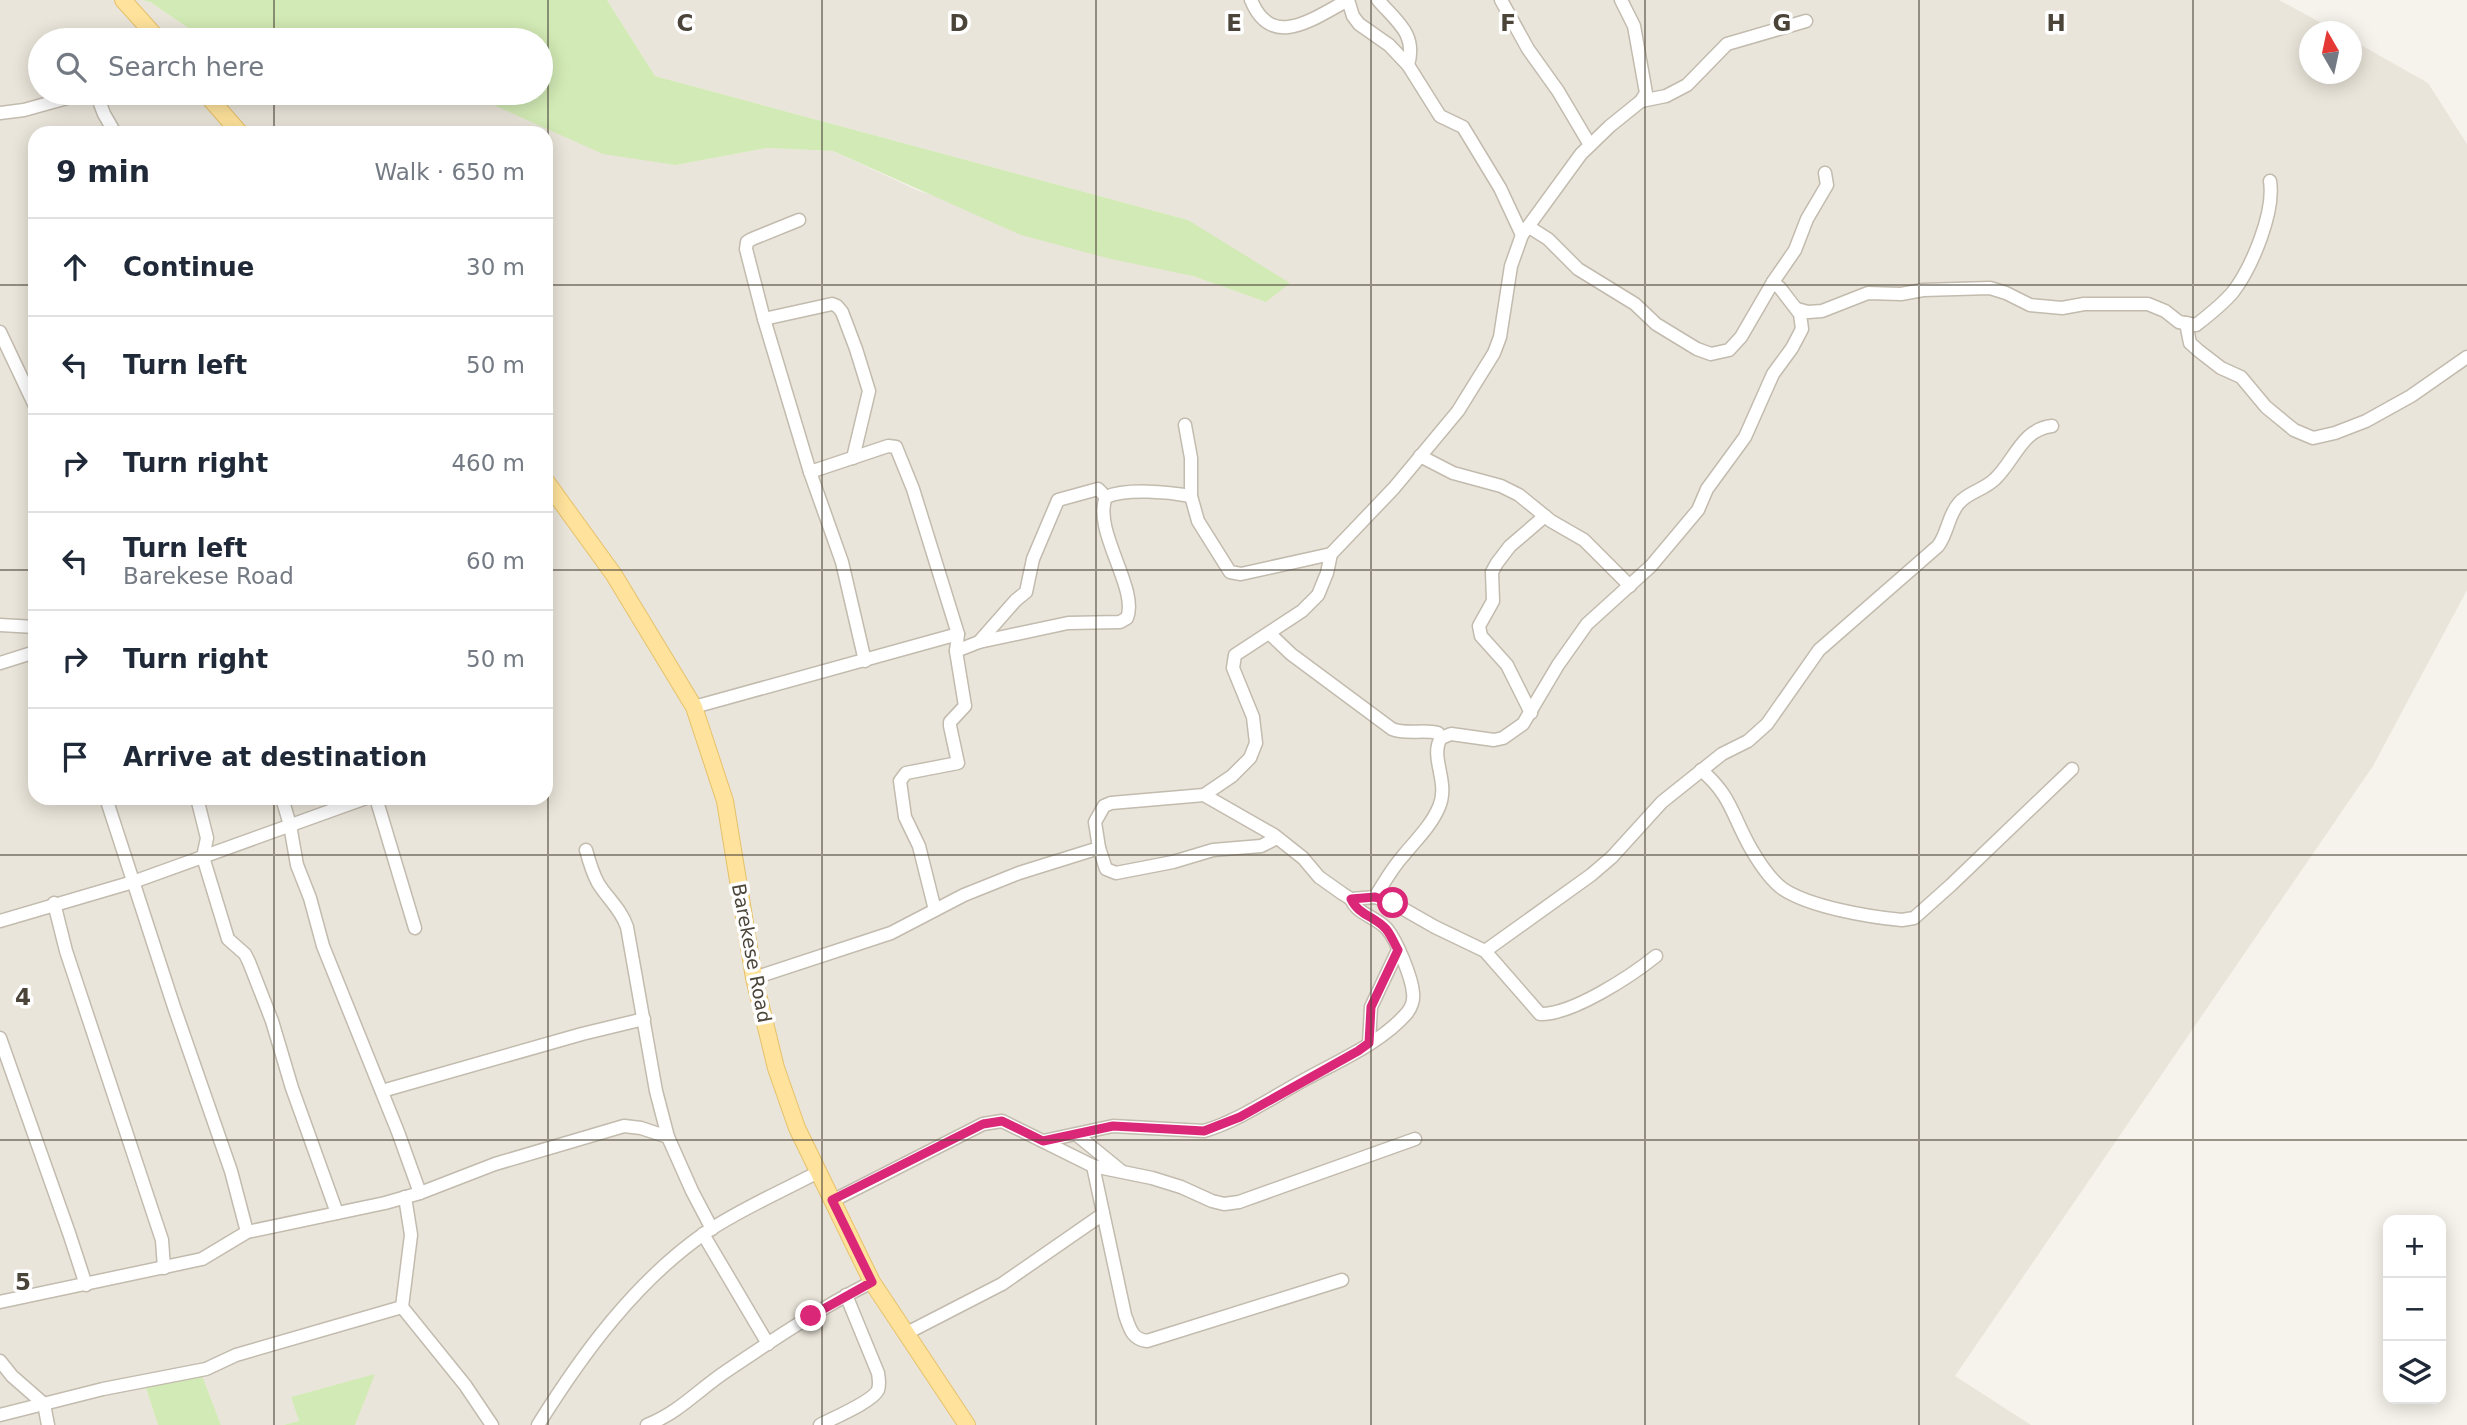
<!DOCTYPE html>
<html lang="en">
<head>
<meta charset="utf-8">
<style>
	body { margin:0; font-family:"DejaVu Sans",sans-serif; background:#f6f6f7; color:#1f2937 }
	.controls { position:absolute; right:21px; bottom:21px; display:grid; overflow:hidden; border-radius:14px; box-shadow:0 4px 18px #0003 }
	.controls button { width:63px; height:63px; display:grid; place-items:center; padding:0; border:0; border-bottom:2px solid #e0e1e3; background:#fff; color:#1f2937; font:35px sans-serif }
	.compass { position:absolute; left:2299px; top:21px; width:63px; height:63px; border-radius:50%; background:#fff; box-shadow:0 4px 18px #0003; rotate:351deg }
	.stop { position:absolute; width:21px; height:21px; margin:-16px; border:5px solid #db2777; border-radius:50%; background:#fff }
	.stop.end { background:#db2777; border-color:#fff; box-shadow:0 2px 7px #0008 }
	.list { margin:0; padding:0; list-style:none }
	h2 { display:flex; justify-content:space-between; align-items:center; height:91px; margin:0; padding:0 28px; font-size:30px }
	h2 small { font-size:23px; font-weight:400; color:#747a83 }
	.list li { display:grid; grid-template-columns:46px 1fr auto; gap:21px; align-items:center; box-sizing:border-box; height:98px; padding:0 28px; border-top:2px solid #e0e1e3 }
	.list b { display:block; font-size:26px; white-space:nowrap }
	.list p { margin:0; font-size:23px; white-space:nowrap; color:#747a83 }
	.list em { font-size:23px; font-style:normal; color:#747a83 }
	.icon { flex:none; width:38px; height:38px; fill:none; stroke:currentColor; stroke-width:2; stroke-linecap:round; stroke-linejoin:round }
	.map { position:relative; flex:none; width:2467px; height:1425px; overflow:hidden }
	.search { position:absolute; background:#fff; box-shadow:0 4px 18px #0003; left:28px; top:28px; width:525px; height:77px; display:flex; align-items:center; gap:18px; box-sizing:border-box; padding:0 24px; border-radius:38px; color:#747a83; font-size:26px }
	.panel { position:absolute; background:#fff; box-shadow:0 4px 18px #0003; left:28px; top:126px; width:525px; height:679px; border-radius:21px }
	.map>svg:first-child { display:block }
	.residential { fill:#eae5da; fill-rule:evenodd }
	.green { fill:#d2eab5 }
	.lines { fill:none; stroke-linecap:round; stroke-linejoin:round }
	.minor-casing { stroke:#c2bbae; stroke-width:15 }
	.major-casing { stroke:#e6c16a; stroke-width:18 }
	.minor { stroke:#fff; stroke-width:12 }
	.major { stroke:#ffe39c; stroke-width:16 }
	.route { stroke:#db2777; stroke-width:9 }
	.grid { fill:none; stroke:#4b4439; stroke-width:2; stroke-opacity:0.55 }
	.labels { text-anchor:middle; stroke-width:7; stroke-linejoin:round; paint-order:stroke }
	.street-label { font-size:19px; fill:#4b4439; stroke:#fff }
	.grid-label { font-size:23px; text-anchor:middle; font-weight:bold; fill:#4b4439; stroke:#fff; stroke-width:7; stroke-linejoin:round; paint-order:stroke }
</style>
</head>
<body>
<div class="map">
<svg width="2467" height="1425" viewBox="0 0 2467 1425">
	<rect width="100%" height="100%" fill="#f6f3ec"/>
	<path class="residential" d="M0 0H142L150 2 206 40H40V93H467L517 114 676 165 767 148 833 151 919 191 1193 276 1266 302 1188 220 655 76 607 0H2279L2336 31 2310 32V74H2352V40L2428 83 2467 144V590L2373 766 1955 1376 2031 1425H355L374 1375 291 1397 299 1421 283 1425H221L201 1373 145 1385 158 1425H0ZM35 133H546V798H35Z"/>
	<g class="green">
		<path d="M142 0H607L655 76 1188 220 1290 283 1266 302 1193 276 1111 259 1021 235 833 151 767 148 676 165 603 154 467 93H541V40H206L150 2Z"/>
		<path d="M201 1373 221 1425H158L145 1385Z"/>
		<path d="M375 1374 355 1425H283L299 1421 291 1397Z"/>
	</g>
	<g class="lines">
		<defs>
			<g id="minor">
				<path d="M1251 0C1272 51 1314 18 1348 0"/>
				<path d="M1348 0 1353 16 1359 24 1389 45 1408 65 1440 116 1463 127 1500 188 1522 235"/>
				<path d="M1378 0C1397 22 1417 34 1408 65"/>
				<path d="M1501 0 1528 49 1558 91 1590 145"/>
				<path d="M96 93 104 114 115 133"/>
				<path d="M1641 101 1666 96 1687 85 1727 44 1806 21"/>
				<path d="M0 113 24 110 85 93"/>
				<path d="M799 220 752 239 747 242 746 249 764 319 810 472 842 562 865 661"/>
				<path d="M1529 227 1548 239 1578 269 1635 304 1656 324 1697 349 1711 354 1729 350 1741 337 1773 282 1795 250 1807 219 1827 185 1825 173"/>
				<path d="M1797 309 1808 312 1822 311 1868 293 1901 294 1923 290 1990 288 2006 293 2030 305 2062 308 2084 304H2148L2165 311 2179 322 2196 325C2209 315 2222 305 2233 292 2252 267 2275 212 2270 181"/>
				<path d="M764 319 832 304 837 306 842 312 856 349 869 391 853 458"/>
				<path d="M2186 323 2190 343 2199 351 2221 368 2241 377 2266 407 2294 430 2313 438 2335 433 2366 421 2411 396 2467 357"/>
				<path d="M0 332 35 406"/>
				<path d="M1185 425 1191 458V496L1198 521 1230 572 1241 574 1331 554"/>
				<path d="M1420 456 1453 473 1501 486 1519 495 1551 521 1584 540 1630 586"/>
				<path d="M810 472 888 446 896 447 913 489 958 634 956 651 965 706 950 722V726L958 763 906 773 900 781 905 817 919 846 935 910"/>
				<path d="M1106 497C1126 488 1169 492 1191 496"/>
				<path d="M0 625 35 627"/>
				<path d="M1269 633 1291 654 1392 729C1407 735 1423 729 1438 733L1441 738"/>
				<path d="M979 642 1016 600 1026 592 1033 559 1058 500 1098 489 1106 497"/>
				<path d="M956 651 979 642 1068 623 1120 622 1127 618C1139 589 1092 530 1106 497"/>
				<path d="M0 663 35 652"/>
				<path d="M694 707 958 634"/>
				<path d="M1531 713 1507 665 1481 636 1479 626 1493 601 1492 572 1497 563 1510 546 1545 516"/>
				<path d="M1701 770C1731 795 1732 815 1750 847 1758 861 1769 879 1783 889 1810 907 1869 917 1902 920L1914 918 1951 885 2072 769"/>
				<path d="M1204 795 1274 835 1303 858 1319 877 1343 894 1351 899 1375 897 1393 903 1435 927 1485 951 1540 1014C1572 1015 1631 976 1656 956"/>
				<path d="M106 798 174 1007 231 1171 247 1232"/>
				<path d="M197 798 207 838 203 857 228 939 245 954 249 962 272 1021 292 1088 337 1213"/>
				<path d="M282 798 290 825 297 865 310 898 323 946 398 1132 420 1193"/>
				<path d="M376 798 415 928"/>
				<path d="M1099 848 1106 869 1116 873 1173 862 1213 850 1261 846 1277 838"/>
				<path d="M586 850C589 861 592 872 598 883 607 898 621 909 627 927L656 1091 668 1137 692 1191 712 1229"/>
				<path d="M1375 897C1384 883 1392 868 1403 856 1415 841 1431 826 1439 807 1450 782 1429 757 1441 738L1451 734 1494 740 1503 738 1523 724 1558 665 1587 624 1651 566 1698 510 1707 489 1745 437 1773 374 1792 348 1802 329 1800 314 1780 288 1773 282"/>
				<path d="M54 903 66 951 162 1240 164 1268"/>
				<path d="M0 921 133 882 366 798"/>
				<path d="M1485 951 1591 875 1612 857 1662 802 1722 754 1748 741 1767 724 1819 650 1938 546C1948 533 1948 515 1959 503 1968 492 1984 490 1995 479 2015 460 2022 429 2052 426"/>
				<path d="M754 978 891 933 964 895 1019 873 1099 848 1095 822 1104 806 1111 803 1204 795 1232 776 1250 758 1256 743 1253 717 1233 668 1235 655 1302 611 1318 595 1327 573 1331 554 1394 488 1458 411 1494 353 1500 337 1511 266 1522 235 1581 154 1610 126 1641 101 1646 93 1634 26 1621 0"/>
				<path d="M0 1038 69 1233 86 1285"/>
				<path d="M1369 1043 1371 1007 1398 950"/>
				<path d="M382 1091 582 1034 644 1019"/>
				<path d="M1077 1135 1120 1170"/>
				<path d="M1043 1141 1113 1126 1204 1131C1240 1120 1271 1098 1304 1080 1338 1061 1381 1043 1407 1013 1411 1008 1414 1000 1413 993 1412 978 1397 941 1387 929 1375 916 1358 915 1351 899"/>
				<path d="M1093 1166 1125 1315C1130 1329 1132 1339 1147 1341L1342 1280"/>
				<path d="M405 1197 411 1235 402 1307 465 1385 492 1425"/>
				<path d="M832 1201 983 1124 1002 1121 1093 1166 1152 1178 1181 1187 1212 1201 1224 1204 1239 1202 1415 1139"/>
				<path d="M703 1234 768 1344"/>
				<path d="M0 1302 202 1259 247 1232 385 1203 420 1193 495 1164 624 1126 641 1128 668 1137"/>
				<path d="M905 1334 1002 1284 1103 1214"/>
				<path d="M0 1361 12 1376 44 1404 48 1425"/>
				<path d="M0 1415 103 1389 206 1369 236 1355 402 1307"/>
				<path d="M538 1425C583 1353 635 1282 705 1233 740 1209 781 1192 818 1172"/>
				<path d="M647 1425C680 1412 699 1389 728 1370 774 1339 822 1307 872 1282"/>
				<path d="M820 1425C833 1418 872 1402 878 1390 880 1384 879 1379 878 1373L846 1295"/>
			</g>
			<g id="major">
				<path d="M123 0 159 40"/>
				<path d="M205 93 240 133"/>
				<path d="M546 481 614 575 694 707 725 801 754 978 776 1068 797 1128 872 1282 967 1425"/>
			</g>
		</defs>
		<use href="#minor" class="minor-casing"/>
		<use href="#major" class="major-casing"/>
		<use href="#minor" class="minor"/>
		<use href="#major" class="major"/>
	</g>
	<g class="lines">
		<path class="route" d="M811 1316 872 1282 832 1200 983 1124 1002 1121 1043 1141 1113 1126 1204 1131 1240 1117 1358 1051 1369 1043 1371 1007 1398 950C1394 943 1391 935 1386 929 1375 916 1358 915 1351 899L1375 897 1393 903"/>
	</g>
	<path class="grid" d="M274 0V40M548 0V1425M822 0V1425M1096 0V1425M1371 0V1425M1645 0V1425M1919 0V1425M2193 0V1425M274 93V133M0 285H35M546 285H2467M0 570H35M546 570H2467M274 798V1425M0 855H2467M0 1140H2467"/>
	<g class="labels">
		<g class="street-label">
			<text transform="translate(752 953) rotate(79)" y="7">Barekese Road</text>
		</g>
	</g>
	<g class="grid-label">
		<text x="685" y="31">C</text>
		<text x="959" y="31">D</text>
		<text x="1234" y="31">E</text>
		<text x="1508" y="31">F</text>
		<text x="1782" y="31">G</text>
		<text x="2056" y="31">H</text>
		<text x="23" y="1005">4</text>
		<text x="23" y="1290">5</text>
	</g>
</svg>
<div class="controls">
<button>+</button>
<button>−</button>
<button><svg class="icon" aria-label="layers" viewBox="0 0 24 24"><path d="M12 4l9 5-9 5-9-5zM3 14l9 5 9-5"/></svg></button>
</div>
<svg class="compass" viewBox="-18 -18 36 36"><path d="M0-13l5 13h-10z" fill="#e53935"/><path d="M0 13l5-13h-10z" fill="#747a83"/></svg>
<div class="stop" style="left:1393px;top:903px"></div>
<div class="stop end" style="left:811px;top:1316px"></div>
<div class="search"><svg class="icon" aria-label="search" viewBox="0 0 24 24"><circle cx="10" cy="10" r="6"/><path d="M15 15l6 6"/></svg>Search here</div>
<section class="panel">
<h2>9 min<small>Walk · 650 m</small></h2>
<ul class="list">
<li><svg class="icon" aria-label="ahead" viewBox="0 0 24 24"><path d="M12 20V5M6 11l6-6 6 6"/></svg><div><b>Continue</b></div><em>30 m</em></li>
<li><svg class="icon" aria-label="left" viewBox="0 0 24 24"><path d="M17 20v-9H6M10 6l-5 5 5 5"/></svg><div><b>Turn left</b></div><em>50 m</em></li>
<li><svg class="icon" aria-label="right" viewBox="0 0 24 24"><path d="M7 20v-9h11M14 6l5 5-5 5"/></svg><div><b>Turn right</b></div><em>460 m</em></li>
<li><svg class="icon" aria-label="left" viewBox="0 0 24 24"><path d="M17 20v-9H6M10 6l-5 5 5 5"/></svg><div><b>Turn left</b><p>Barekese Road</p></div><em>60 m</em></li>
<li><svg class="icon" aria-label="right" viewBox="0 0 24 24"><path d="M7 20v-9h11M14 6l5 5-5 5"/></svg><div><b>Turn right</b></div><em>50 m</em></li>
<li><svg class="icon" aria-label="arrive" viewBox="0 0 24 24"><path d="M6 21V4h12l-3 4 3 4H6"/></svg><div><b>Arrive at destination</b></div></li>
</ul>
</section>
</div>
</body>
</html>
